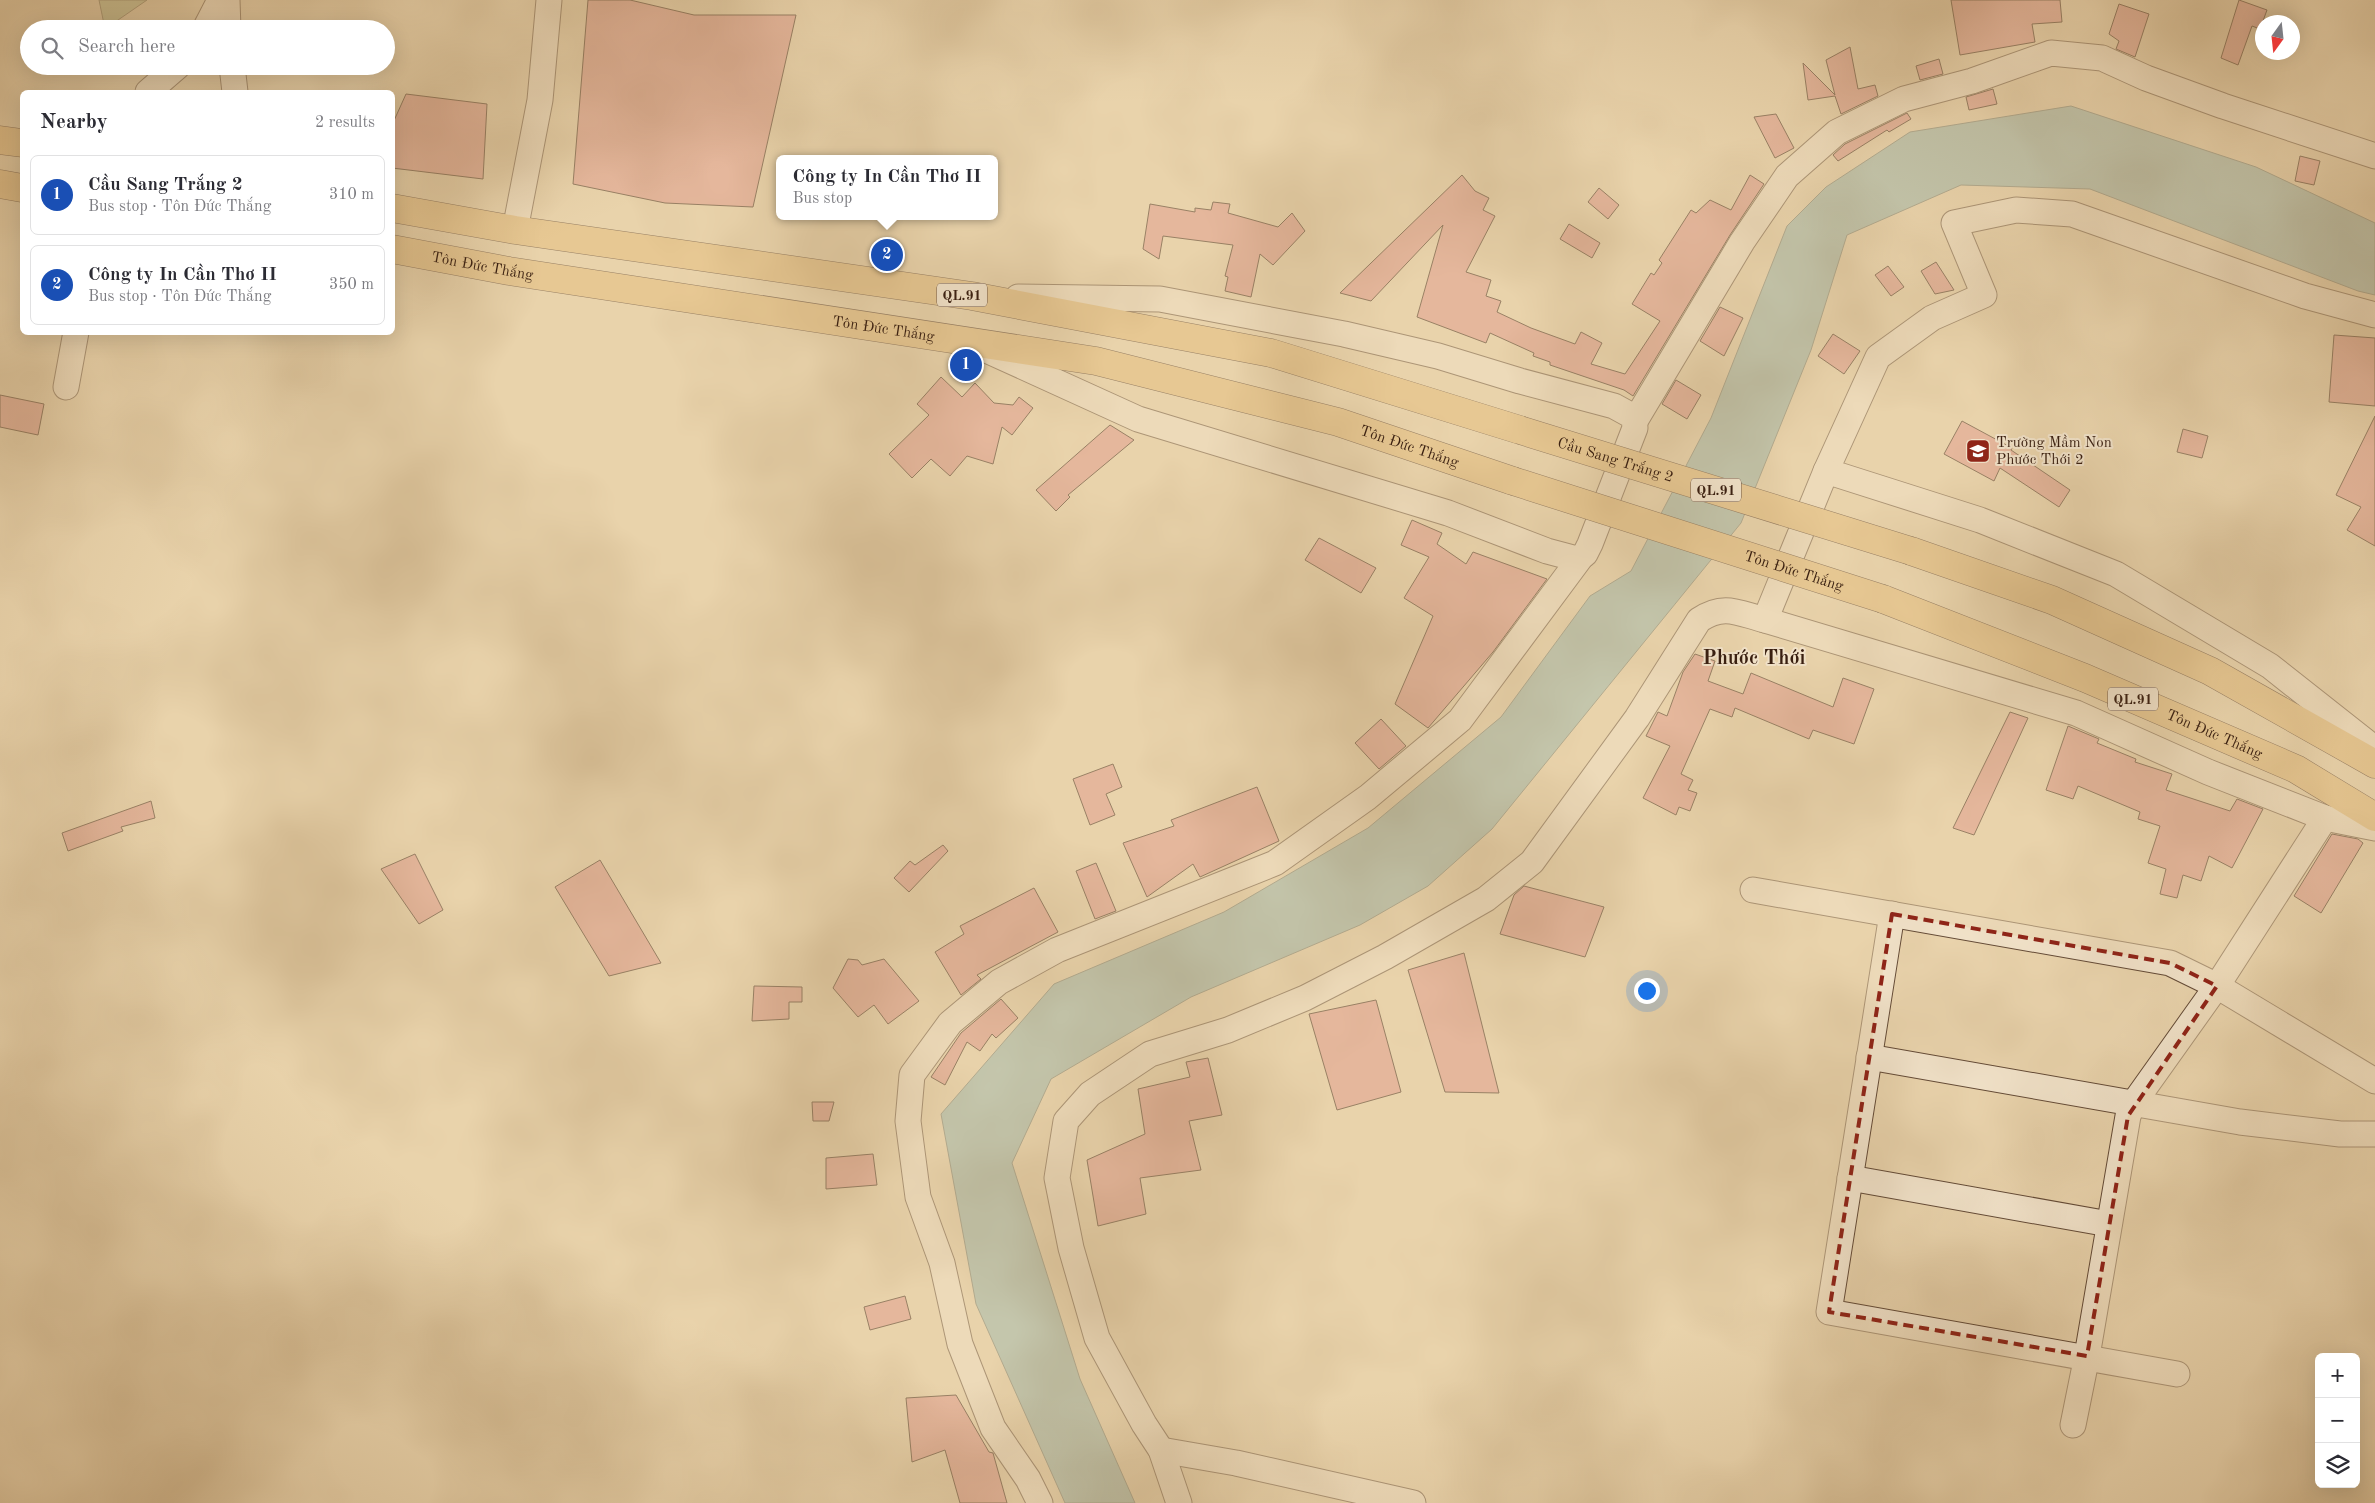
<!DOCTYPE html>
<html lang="en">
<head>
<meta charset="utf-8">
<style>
	body { margin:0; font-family:"Old Standard TT",serif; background:#f7f7f7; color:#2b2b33 }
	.controls { position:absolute; right:15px; bottom:15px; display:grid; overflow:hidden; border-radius:8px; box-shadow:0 5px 20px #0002 }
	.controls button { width:45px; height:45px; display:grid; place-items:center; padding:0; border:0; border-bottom:1px solid #e1e1e2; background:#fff; color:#2b2b33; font:25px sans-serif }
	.compass { position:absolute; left:2255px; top:15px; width:45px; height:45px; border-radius:50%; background:#fff; box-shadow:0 5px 20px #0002; rotate:195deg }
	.you { position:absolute; left:1646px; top:990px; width:18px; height:18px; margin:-12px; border:4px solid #fff; border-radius:50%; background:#1a73e8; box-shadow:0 0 0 8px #1a73e833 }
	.badge { display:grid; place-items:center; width:32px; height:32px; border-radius:50%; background:#0f766e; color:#fff; font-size:16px; font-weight:700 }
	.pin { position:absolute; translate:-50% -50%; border:2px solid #fff; box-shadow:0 1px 5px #0006 }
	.popup { position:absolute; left:776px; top:155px; width:222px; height:65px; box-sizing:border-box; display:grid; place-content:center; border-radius:8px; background:#fff; filter:drop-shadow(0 1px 4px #0005); font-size:16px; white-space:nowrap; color:#7c7c81 }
	.popup b { font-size:19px; color:#2b2b33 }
	.popup::after { content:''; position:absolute; left:50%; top:100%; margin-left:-10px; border:10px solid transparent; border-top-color:#fff }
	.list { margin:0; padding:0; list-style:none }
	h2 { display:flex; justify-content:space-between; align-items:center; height:65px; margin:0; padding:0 20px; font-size:21px }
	h2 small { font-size:16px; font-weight:400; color:#7c7c81 }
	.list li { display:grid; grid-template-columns:32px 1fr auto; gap:15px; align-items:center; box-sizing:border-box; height:80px; margin:0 10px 10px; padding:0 10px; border:1px solid #e1e1e2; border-radius:8px }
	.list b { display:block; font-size:19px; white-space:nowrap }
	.list p { margin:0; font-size:16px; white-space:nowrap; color:#7c7c81 }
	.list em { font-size:16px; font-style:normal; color:#7c7c81 }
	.icon { flex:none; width:28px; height:28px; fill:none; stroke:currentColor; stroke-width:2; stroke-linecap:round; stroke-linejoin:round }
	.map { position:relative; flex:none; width:2375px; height:1503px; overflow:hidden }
	.search { position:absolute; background:#fff; box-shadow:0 5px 20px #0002; left:20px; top:20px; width:375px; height:55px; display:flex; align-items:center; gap:12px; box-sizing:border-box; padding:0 18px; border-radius:28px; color:#7c7c81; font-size:19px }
	.panel { position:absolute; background:#fff; box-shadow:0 5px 20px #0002; left:20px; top:90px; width:375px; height:245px; border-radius:8px }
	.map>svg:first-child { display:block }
	.green { fill:#b6bc8a; stroke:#776d4d }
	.water { fill:#97b7ad; stroke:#717a6e }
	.building { fill:#e09489; stroke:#381e10 }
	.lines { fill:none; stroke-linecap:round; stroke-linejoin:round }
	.minor-casing { stroke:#644b37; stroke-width:27 }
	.highway-casing { stroke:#381e10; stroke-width:29 }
	.minor { stroke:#f1e2c9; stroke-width:25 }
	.highway { stroke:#e4ba76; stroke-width:28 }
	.highway-bridge-casing { stroke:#381e10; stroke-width:29; stroke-linecap:butt }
	.highway-bridge { stroke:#e4ba76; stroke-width:28 }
	.marked { fill:none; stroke:#8f2418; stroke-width:4; stroke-dasharray:10 6; stroke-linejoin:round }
	.labels { text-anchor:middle; stroke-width:4; stroke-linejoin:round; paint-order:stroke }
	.shield { fill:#f1e2c9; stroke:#705948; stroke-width:1 }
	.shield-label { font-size:14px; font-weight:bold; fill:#381e10 }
	.street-label { font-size:15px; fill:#381e10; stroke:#f1e2c9 }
	.poi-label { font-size:15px; fill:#381e10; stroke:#f1e2c9; text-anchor:start }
	.district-label { font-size:20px; font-weight:bold; fill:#381e10; stroke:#f1e2c9 }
</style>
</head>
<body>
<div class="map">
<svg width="2375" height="1503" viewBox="0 0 2375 1503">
	<rect width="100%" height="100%" fill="#e9d3ac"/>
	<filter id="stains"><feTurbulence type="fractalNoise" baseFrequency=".004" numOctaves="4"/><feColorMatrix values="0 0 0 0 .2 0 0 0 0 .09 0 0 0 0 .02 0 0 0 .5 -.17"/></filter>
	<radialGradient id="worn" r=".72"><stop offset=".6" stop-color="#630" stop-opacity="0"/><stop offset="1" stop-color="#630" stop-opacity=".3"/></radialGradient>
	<path class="green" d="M99 0H147L105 29Z"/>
	<path class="water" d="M2071 106 2256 167 2375 223V295L2358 291 2090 189 1961 185 1847 235 1811 350 1741 523 1492 829 1428 886 1360 925 1191 997 1051 1079 1012 1163 1080 1379 1135 1503H1065L976 1304 941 1114 1054 984 1224 912 1368 828 1501 717 1590 596 1631 571 1711 418 1787 226 1826 187 1910 132Z"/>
	<g class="building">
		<path d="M588 0H630L694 15H796L753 207 665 203 573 184Z"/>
		<path d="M1951 0H2060L2062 22 2032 24 2035 42 1960 55Z"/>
		<path d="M2239 0 2267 10 2260 29 2252 26 2238 65 2221 58Z"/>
		<path d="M2119 4 2149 14 2135 57 2116 49 2119 41 2109 34Z"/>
		<path d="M1850 47 1858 89 1875 85 1878 96 1841 114 1835 96 1808 100 1803 63 1835 95 1826 60Z"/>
		<path d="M1939 59 1943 74 1920 80 1916 66Z"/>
		<path d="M1993 89 1997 104 1969 110 1966 97Z"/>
		<path d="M406 94 487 104 483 179 392 168V125Z"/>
		<path d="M1907 113 1911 119 1889 132 1887 130 1838 161 1833 155 1845 144Z"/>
		<path d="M1776 114 1794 148 1775 158 1754 117Z"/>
		<path d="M2300 156 2320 161 2314 185 2295 181Z"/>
		<path d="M1462 175 1475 191 1489 198 1483 210 1495 216 1466 272 1491 280 1486 296 1501 301 1497 312 1531 328 1575 344 1581 332 1602 343 1591 364 1625 374 1660 321 1632 304 1651 273 1654 275 1662 263 1659 260 1691 210 1696 213 1710 200 1731 210 1750 175 1764 184 1730 235 1633 396 1624 390 1550 365V362L1533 356 1534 353 1490 333 1486 343 1417 317 1443 225 1371 301 1340 293Z"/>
		<path d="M1599 188 1619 205 1608 219 1588 202Z"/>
		<path d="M1213 202 1230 204 1228 213 1278 227 1292 213 1305 231 1273 265 1260 254 1251 297 1225 291 1228 277 1225 276 1233 245 1163 236 1159 259 1143 249 1150 204 1195 212V208L1211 210Z"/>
		<path d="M1569 224 1600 243 1592 258 1560 239Z"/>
		<path d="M1936 262 1954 290 1935 294 1921 271Z"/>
		<path d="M1888 266 1904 287 1891 296 1875 275Z"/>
		<path d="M1720 307 1743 318 1724 356 1700 341Z"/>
		<path d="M1833 334 1860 351 1844 374 1818 356Z"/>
		<path d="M2334 335 2375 338V406L2329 402Z"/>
		<path d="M941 377 962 397 975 383 994 403 1013 405 1019 397 1033 408 1012 435 1002 427 993 464 967 456 950 476 931 459 912 478 889 454 929 415 917 404Z"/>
		<path d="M1676 380 1701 395 1687 419 1662 404Z"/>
		<path d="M0 395 44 404 38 435 0 427Z"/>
		<path d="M2375 416V546L2347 530 2361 507 2336 495Z"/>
		<path d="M1962 421 2012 448 2011 450 2070 490 2059 507 2000 468 1994 481 1944 454Z"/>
		<path d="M1110 425 1134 440 1068 495 1070 497 1056 511 1036 490Z"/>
		<path d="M2183 429 2208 436 2202 458 2177 452Z"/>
		<path d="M1412 520 1442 533 1437 544 1466 564 1473 552 1547 579 1493 652 1428 728 1395 704 1433 616 1404 598 1429 557 1401 545Z"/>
		<path d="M1319 538 1376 568 1361 593 1305 560Z"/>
		<path d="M1695 654 1715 661 1708 681 1743 694 1751 673 1833 707 1843 678 1874 689 1854 744 1813 730 1809 739 1735 708 1732 717 1710 709 1681 774 1693 780 1688 790 1697 793 1690 811 1679 807 1676 815 1643 798 1670 746 1646 736 1658 712 1667 716 1683 672Z"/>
		<path d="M2010 712 2028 718 1974 835 1953 828Z"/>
		<path d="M1381 719 1406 746 1379 769 1355 743Z"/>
		<path d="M2068 726 2099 739 2097 743 2136 759 2135 762 2172 774 2166 790 2230 811 2237 799 2263 809 2232 868 2209 856 2201 881 2183 875 2177 898 2160 894 2166 869 2148 863 2160 826 2138 819 2140 812 2078 786 2073 799 2046 790Z"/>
		<path d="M1113 764 1122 787 1106 794 1115 815 1090 825 1073 779Z"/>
		<path d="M1257 787 1279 841 1200 877 1193 864 1147 897 1123 843 1174 826 1171 820Z"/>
		<path d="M151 801 155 818 121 827 123 831 68 851 62 833Z"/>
		<path d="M2332 834 2358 839 2363 843 2321 913 2294 896Z"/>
		<path d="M943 845 948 851 909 892 894 878 910 861 915 865Z"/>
		<path d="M415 854 443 910 419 924 381 869Z"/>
		<path d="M600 860 661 963 609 976 555 887Z"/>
		<path d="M1096 863 1116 911 1095 919 1076 871Z"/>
		<path d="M1524 886 1604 907 1585 957 1500 934 1514 895Z"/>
		<path d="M1034 888 1058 932 977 975 981 979 961 995 935 952 964 934 960 926Z"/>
		<path d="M1464 953 1499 1093 1445 1092 1408 970Z"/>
		<path d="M848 959 858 960 862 965 884 959 919 1001 888 1024 874 1005 858 1017 833 988Z"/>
		<path d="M754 986 802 987V1002H789V1019L752 1021Z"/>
		<path d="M1001 999 1018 1018 996 1038 992 1034 980 1051 967 1042 945 1085 931 1077 961 1033Z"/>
		<path d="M1376 1000 1401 1092 1337 1110 1309 1014Z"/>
		<path d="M1208 1058 1222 1115 1189 1121 1201 1170 1140 1178 1146 1214 1098 1226 1087 1160 1145 1134 1138 1089 1190 1077 1186 1062Z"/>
		<path d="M812 1102H834L829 1121H813Z"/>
		<path d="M873 1154 877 1185 826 1189V1158Z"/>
		<path d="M905 1296 911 1319 870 1330 864 1307Z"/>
		<path d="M956 1395 989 1452 993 1453 1007 1503H960L945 1450 912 1462 906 1398Z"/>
	</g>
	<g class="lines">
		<defs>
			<g id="minor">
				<path d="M227 0 228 29"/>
				<path d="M205 29 220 0"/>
				<path d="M232 66 235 92"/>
				<path d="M148 92 178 66"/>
				<path d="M515 230 540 100 549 0"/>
				<path d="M2375 315 2305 296 2072 214 2016 210 1954 223 1984 295 1932 318 1878 357 1826 471 1980 520 2116 574 2270 666 2375 749"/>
				<path d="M982 348 1138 419 1448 513 1547 551 1577 559 1585 554 1590 544 1635 428 1634 417 1614 406 1520 381 1438 356 1344 334 1160 299 1018 297"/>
				<path d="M66 387 76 332"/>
				<path d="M1635 421 1742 242 1787 176 1837 132 1904 99 1972 81 2051 53 2102 58 2146 78 2223 106 2375 156"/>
				<path d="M1765 620 1826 471"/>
				<path d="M1753 890 2170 963 2217 986 2375 1081"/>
				<path d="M1892 914 1829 1312 2177 1374"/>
				<path d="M1869 1057 2240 1122 2340 1134H2375"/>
				<path d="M1850 1178 2109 1224"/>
				<path d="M2073 1425 2087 1356 2128 1116 2133 1104 2217 986 2325 818"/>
				<path d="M1161 1450 1236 1463 1413 1503"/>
				<path d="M1040 1503 1028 1479 993 1428 960 1344 942 1263 918 1197 908 1121 912 1075 950 1023 999 982 1057 950 1275 863 1368 797 1460 720 1581 557"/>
				<path d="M1179 1503 1161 1450 1144 1424 1097 1338 1071 1248 1057 1178 1066 1121 1090 1094 1150 1054 1228 1030 1305 998 1385 957 1486 899 1532 862 1637 718 1699 620C1724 603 1738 613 1765 620L2076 713 2208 772 2325 818 2375 828"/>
			</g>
			<g id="highway">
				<path d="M0 140 22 143"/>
				<path d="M0 184 22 188"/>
				<path d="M392 208 515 230 972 296 1271 353 1520 430"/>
				<path id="s1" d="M392 249 509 271 1096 361 1338 422 1513 481"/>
				<path d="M1911 551 2052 600 2210 671 2375 764"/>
				<path id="s2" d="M1883 599 2085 678 2296 769 2375 817"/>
			</g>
		</defs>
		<use href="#minor" class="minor-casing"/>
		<use href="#highway" class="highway-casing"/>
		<use href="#minor" class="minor"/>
		<use href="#highway" class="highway"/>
		<defs>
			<g id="highway-bridge">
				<path id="s3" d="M1520 430 1911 551"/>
				<path id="s4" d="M1513 481 1883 599"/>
			</g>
		</defs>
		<use href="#highway-bridge" class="highway-bridge-casing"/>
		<use href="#highway-bridge" class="highway-bridge"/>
	</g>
	<path d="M0 0H2375V1503H0ZM1892 914 2170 963 2217 986 2128 1116 2087 1356 1829 1312Z" fill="#e9d3ac" fill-opacity=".55" fill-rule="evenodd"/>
	<path class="marked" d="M1892 914 2170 963 2217 986 2128 1116 2087 1356 1829 1312Z"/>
	<defs>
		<symbol id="school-square" viewBox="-11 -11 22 22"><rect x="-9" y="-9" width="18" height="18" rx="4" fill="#8f2418" stroke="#f1e2c9"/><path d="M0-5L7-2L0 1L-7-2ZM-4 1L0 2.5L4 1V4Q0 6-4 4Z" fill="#fff"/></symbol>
	</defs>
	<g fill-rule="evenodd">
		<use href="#school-square" x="1964" y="437" width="28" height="28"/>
	</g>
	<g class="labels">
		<g class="shield">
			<rect x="937" y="283.5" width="50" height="23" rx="4"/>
			<rect x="1691" y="478.5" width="50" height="23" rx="4"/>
			<rect x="2108" y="687.5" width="50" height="23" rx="4"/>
		</g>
		<g class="shield-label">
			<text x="962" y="300">QL.91</text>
			<text x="1716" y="495">QL.91</text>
			<text x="2133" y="704">QL.91</text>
		</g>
		<g class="street-label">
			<text dy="5" stroke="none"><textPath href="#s1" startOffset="92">Tôn Đức Thắng</textPath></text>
			<text dy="5" stroke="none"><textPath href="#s1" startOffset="498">Tôn Đức Thắng</textPath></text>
			<text dy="5" stroke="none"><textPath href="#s1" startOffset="1038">Tôn Đức Thắng</textPath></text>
			<text dy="5" stroke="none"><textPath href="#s3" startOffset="100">Cầu Sang Trắng 2</textPath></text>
			<text dy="5" stroke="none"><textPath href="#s4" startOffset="295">Tôn Đức Thắng</textPath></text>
			<text dy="5" stroke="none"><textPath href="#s2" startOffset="358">Tôn Đức Thắng</textPath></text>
		</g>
		<g class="poi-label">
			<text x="1996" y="447">Trường Mầm Non<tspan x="1996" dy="17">Phước Thới 2</tspan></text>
		</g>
		<g class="district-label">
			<text x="1754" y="664">Phước Thới</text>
		</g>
	</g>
	<rect width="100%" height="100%" filter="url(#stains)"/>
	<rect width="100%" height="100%" fill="url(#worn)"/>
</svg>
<div class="controls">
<button>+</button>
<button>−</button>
<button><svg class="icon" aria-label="layers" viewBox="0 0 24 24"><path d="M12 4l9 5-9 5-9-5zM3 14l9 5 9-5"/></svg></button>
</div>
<svg class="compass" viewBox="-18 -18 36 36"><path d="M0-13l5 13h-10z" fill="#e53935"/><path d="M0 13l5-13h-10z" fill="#7c7c81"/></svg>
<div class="you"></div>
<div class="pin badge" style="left:966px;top:365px;background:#1a4fb4">1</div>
<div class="pin badge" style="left:887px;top:255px;background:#1a4fb4">2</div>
<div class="popup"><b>Công ty In Cần Thơ II</b>Bus stop</div>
<div class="search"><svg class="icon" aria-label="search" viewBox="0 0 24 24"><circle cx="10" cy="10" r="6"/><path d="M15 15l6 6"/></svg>Search here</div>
<section class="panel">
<h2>Nearby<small>2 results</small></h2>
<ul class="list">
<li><span class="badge" style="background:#1a4fb4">1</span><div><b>Cầu Sang Trắng 2</b><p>Bus stop · Tôn Đức Thắng</p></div><em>310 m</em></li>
<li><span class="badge" style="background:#1a4fb4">2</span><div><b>Công ty In Cần Thơ II</b><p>Bus stop · Tôn Đức Thắng</p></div><em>350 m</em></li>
</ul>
</section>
</div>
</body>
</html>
